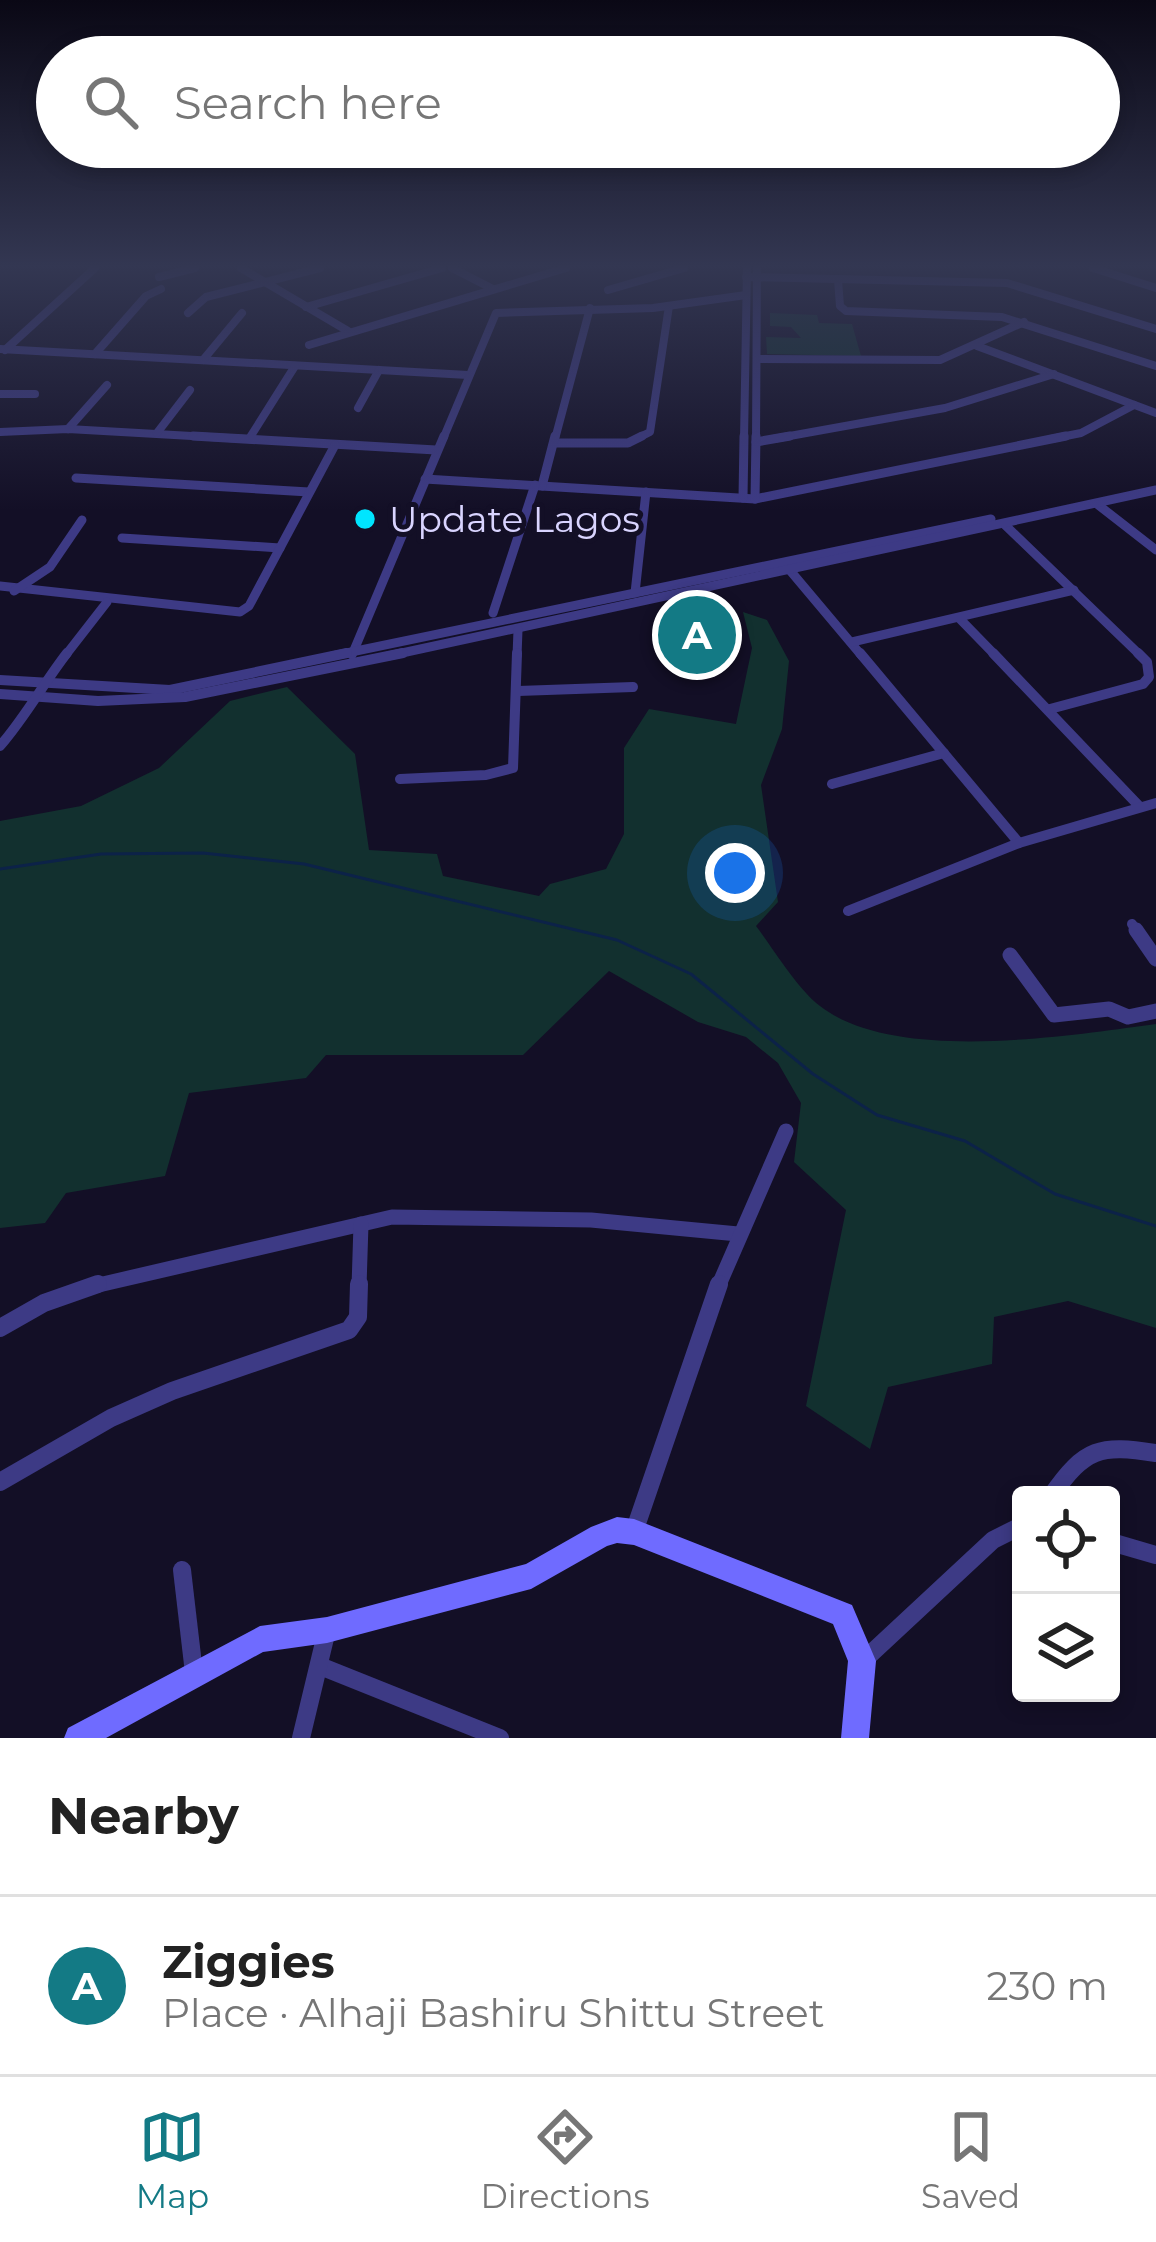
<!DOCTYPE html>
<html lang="en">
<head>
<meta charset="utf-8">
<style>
	body { margin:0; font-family:Montserrat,sans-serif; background:#f6f6f6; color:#222 }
	.controls { position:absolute; right:36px; bottom:36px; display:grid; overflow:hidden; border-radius:12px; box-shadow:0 6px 18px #0003 }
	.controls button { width:108px; height:108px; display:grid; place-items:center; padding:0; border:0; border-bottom:3px solid #e0e0e0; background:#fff; color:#222; font:60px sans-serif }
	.you { position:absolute; left:735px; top:873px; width:42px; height:42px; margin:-30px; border:9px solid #fff; border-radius:50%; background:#1a73e8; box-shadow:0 0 0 18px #1a73e833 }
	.badge { display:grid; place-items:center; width:78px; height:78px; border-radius:50%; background:#137a85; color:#fff; font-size:39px; font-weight:700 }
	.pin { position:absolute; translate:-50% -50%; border:6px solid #fff; box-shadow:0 3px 12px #0006 }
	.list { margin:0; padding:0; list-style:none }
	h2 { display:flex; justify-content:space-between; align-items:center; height:156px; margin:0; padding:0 48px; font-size:51px }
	h2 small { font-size:39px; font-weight:400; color:#767676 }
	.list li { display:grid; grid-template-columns:78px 1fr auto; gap:36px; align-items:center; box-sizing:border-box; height:180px; padding:0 48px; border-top:3px solid #e0e0e0 }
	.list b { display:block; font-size:45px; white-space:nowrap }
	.list p { margin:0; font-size:39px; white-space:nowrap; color:#767676 }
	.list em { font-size:39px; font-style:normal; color:#767676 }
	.icon { flex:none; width:66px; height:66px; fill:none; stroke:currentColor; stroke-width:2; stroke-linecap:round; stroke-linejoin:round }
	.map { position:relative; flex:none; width:1156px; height:1738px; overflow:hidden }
	.search { position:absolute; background:#fff; box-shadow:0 6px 18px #0003; left:36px; right:36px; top:36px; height:132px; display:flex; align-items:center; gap:30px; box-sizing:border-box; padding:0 42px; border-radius:66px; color:#767676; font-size:45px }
	.sheet { height:336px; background:#fff }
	nav { display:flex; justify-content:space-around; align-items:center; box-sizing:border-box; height:168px; border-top:3px solid #e0e0e0; background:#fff; font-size:33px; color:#767676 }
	nav a { display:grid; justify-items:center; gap:6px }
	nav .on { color:#137a85 }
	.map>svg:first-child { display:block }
	.green { fill:#12302f }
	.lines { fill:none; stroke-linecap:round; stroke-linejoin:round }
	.stream { stroke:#0c2248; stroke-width:3 }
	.building { fill:#241b47 }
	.street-far4 { stroke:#3d3a85; stroke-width:8 }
	.street-far3 { stroke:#3d3a85; stroke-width:9 }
	.street-far2 { stroke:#3d3a85; stroke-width:10 }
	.street-far1 { stroke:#3d3a85; stroke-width:15 }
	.street { stroke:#3d3a85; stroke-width:18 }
	.secondary { fill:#6f6bff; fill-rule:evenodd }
	.poi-dot { fill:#00e5ff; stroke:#130f26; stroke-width:4.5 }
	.labels { text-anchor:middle; stroke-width:10; stroke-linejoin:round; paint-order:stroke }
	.far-poi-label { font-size:36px; fill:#d9d4ff; stroke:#130f26; text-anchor:start }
</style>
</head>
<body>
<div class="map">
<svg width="1156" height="1738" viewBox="0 0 1156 1738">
	<rect width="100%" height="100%" fill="#130f26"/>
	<g class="green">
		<path d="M770 313 817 315 819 323 852 324 861 356 767 354 766 337 801 338 791 327 770 326Z"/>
		<path d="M743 612 767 620 789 661 782 729 761 785 778 902 756 926C775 951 796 987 820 1006 894 1064 1067 1036 1156 1024V1328L1068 1301 994 1317 992 1364 888 1387 870 1449 806 1406 846 1210 794 1162 801 1103 778 1063 746 1037 698 1022 609 971 523 1055H326L306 1078 189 1093 165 1176 66 1193 45 1223 0 1228V821L81 806 159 768 230 701 287 687 355 754 369 850 437 854 443 876 539 896 550 884 606 869 624 834V748L649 709 736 724 752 648Z"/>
	</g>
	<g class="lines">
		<path class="stream" d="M0 869 101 854 203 853 304 864 617 940 691 974 813 1074 877 1115 965 1141 1055 1194 1156 1226"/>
	</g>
	<path class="building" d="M704 606 725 618 719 642 698 639 693 666 667 662 673 631H679V612L696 614Z"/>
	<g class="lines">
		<g class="street-far4">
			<path d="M241 268 348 331"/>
			<path d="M452 268 493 289"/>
			<path d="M1093 268 1156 288"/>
			<path d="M159 277 195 268"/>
			<path d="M746 277 1007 283 1156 329"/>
			<path d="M838 280 840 306 846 311 1002 317 1156 366"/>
			<path d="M608 290 684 268"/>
			<path d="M306 307 442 268"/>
			<path d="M188 313 206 297 320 268"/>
			<path d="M309 345 566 268"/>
			<path d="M977 346 1156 413"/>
			<path d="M0 349 468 375"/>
			<path d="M5 350 95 268"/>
			<path d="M95 354 146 296 161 289"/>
			<path d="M758 359 940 360 1024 322"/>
			<path d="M203 360 242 313"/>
			<path d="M0 394H35"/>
			<path d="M358 408 379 370"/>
			<path d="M68 429 107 385"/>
			<path d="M0 432 68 429 245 439"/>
			<path d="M157 433 190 390"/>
			<path d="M249 439 295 366"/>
			<path d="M443 439 496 313 653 308 746 295"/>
			<path d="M555 439 590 308"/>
			<path d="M636 439 650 432 669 306"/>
			<path d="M744 439 747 268"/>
			<path d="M756 439 757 268"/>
			<path d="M773 439 945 408 1054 374"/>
			<path d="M1051 439 1081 433 1134 405"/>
		</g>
		<g class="street-far3">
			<path d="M193 436 436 450"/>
			<path d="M756 442 790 436"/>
			<path d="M555 443H628L642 436"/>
			<path d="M76 478 309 492"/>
			<path d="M425 479 755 499 1066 436"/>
			<path d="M542 486 555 436"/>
			<path d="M743 498 744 436"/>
			<path d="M755 499 756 436"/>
			<path d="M1097 504 1156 550"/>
			<path d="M1004 524 1141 656"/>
			<path d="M122 538 280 548"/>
			<path d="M788 568 862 656"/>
			<path d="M0 586 240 612 249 606 335 445"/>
			<path d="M14 591 50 567 82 520"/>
			<path d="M635 593 646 492"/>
			<path d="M493 613 535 485"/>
			<path d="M959 618 996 656"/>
			<path d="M852 642 1074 590"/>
			<path d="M352 655 444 436"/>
			<path d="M65 656 107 602"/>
			<path d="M332 656 991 519"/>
			<path d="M388 656 1156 490"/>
			<path d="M517 656 518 630"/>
		</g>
		<g class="street-far2">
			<path d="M860 653 1019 843"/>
			<path d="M993 653 1140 807"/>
			<path d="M0 680 170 690 347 653"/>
			<path d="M518 691 633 687"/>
			<path d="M0 694 98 701 185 697 403 653"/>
			<path d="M1050 709 1143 684 1149 677 1147 662 1138 653"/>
			<path d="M0 746C26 716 43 684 67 653"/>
			<path d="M400 779 486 775 513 768 517 653"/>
			<path d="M832 784 944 753"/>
			<path d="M848 911 1019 843 1156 803"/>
			<path d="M1132 924 1138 933"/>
		</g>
		<g class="street-far1">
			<path d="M1136 930 1156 959"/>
			<path d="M1010 955 1054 1015 1109 1009 1128 1017 1156 1011"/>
			<path d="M90 1287 392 1217 591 1220 738 1234"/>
			<path d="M359 1287 361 1224"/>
			<path d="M718 1287 786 1131"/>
		</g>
		<g class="street">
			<path d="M0 1328 44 1303 98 1284"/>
			<path d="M0 1482 111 1418 172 1391 349 1330 358 1317 359 1284"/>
			<path d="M1052 1495C1085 1448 1100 1444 1156 1453"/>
			<path d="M634 1532 719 1284"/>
			<path d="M1111 1542 1156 1555"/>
			<path d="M182 1570 194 1673"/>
			<path d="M863 1661 993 1540 1021 1526"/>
			<path d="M320 1666 500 1738"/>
			<path d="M301 1738 327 1630"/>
		</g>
		<path class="secondary" d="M617 1517 634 1519 852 1605 876 1661 869 1738H841L848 1661 833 1624 634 1545 617 1543 607 1546 531 1589 327 1643 263 1652 106 1738H64L68 1728 260 1626 327 1617 526 1564 591 1527Z"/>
	</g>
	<linearGradient id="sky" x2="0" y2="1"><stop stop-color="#0a0815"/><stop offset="0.52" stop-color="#333752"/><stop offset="1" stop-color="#333752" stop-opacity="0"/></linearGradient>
	<rect width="1156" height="511" fill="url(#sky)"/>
	<circle class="poi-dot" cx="365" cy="519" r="12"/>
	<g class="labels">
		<g class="far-poi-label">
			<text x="389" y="532">Update Lagos</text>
		</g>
	</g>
</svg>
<div class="controls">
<button><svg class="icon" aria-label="locate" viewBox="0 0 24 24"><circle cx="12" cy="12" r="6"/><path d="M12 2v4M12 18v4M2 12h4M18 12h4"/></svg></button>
<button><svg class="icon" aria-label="layers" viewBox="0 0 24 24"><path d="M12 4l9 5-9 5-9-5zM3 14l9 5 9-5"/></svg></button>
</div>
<div class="you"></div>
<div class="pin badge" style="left:697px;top:635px">A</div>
<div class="search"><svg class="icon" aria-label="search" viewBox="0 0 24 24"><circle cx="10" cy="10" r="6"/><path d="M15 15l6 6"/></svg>Search here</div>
</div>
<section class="sheet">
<h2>Nearby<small></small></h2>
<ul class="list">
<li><span class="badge">A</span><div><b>Ziggies</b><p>Place · Alhaji Bashiru Shittu Street</p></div><em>230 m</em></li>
</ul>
</section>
<nav>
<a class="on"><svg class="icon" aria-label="map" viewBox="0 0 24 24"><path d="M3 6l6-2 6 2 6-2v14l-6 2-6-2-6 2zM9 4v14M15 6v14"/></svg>Map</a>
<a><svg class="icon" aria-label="directions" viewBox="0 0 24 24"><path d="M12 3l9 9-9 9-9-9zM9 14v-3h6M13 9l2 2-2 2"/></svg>Directions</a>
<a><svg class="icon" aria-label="saved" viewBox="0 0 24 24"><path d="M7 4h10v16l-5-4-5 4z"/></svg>Saved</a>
</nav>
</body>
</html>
